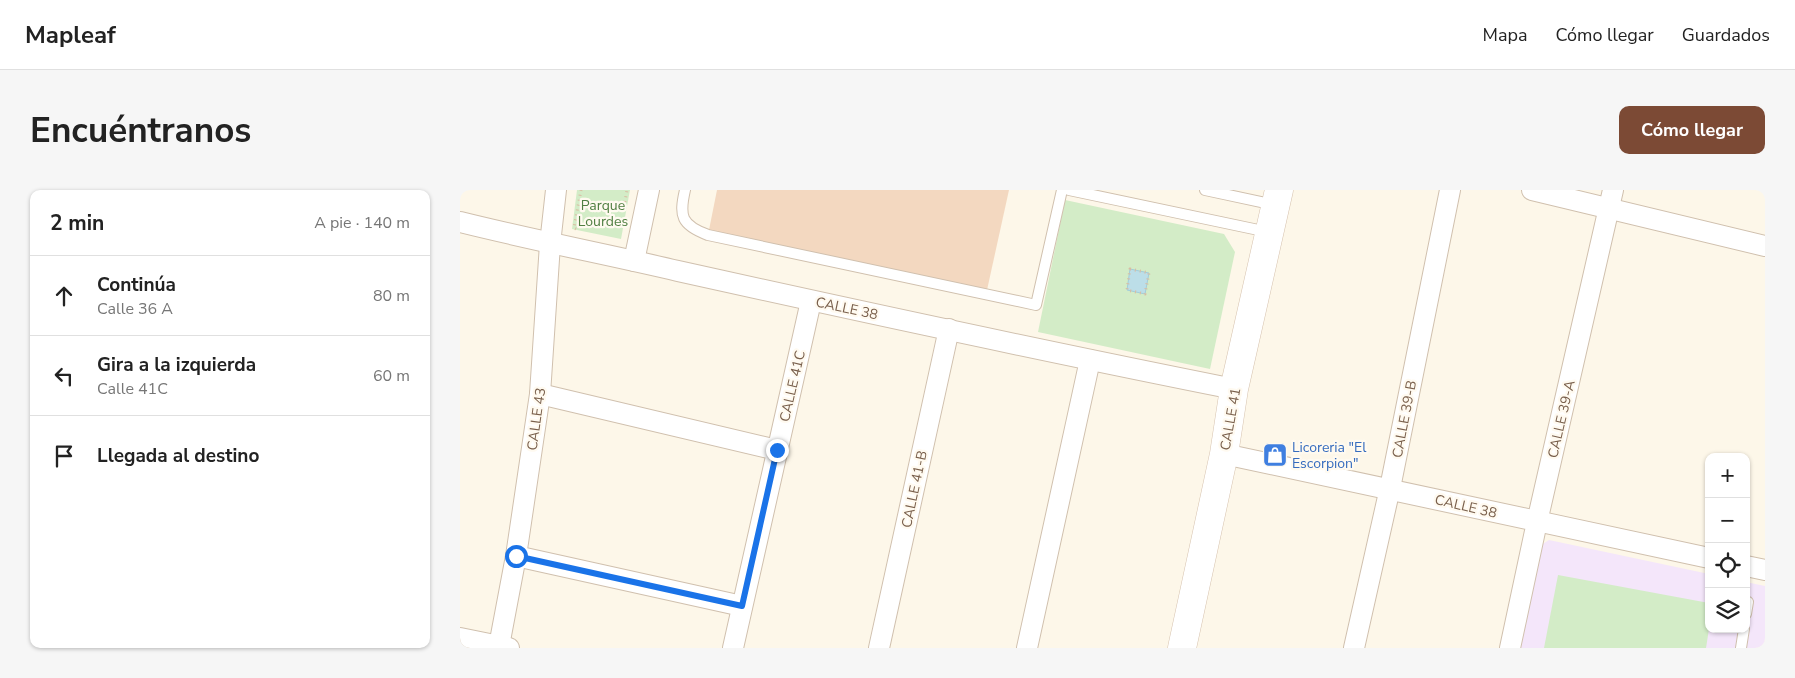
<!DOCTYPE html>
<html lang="es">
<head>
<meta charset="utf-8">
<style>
	body { margin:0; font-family:"Nunito Sans",sans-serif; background:#f6f6f6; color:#222 }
	.controls { position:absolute; right:15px; bottom:15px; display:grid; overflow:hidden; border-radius:10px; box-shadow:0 1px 4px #0004 }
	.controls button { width:45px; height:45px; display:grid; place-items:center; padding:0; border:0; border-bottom:1px solid #e0e0e0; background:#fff; color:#222; font:25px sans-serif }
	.stop { position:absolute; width:15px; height:15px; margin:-11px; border:4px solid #1a73e8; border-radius:50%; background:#fff }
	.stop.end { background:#1a73e8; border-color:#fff; box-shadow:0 1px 5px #0008 }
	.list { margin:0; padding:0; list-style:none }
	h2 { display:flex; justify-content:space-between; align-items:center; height:65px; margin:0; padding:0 20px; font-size:21px }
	h2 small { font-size:16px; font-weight:400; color:#767676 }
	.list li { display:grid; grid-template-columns:32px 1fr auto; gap:15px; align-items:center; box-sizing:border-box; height:80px; padding:0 20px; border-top:1px solid #e0e0e0 }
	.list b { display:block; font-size:19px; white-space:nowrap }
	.list p { margin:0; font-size:16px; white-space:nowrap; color:#767676 }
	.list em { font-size:16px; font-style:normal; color:#767676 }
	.icon { flex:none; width:28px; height:28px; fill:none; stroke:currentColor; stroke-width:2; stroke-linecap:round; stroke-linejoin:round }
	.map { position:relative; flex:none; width:1305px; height:458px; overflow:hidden; border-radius:10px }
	header { display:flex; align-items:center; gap:30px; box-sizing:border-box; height:70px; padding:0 25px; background:#fff; border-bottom:1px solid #e0e0e0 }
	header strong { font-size:24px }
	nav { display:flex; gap:28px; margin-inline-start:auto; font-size:18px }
	.intro { display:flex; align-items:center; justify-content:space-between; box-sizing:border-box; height:120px; padding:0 30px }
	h1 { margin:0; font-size:35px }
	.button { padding:12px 22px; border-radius:10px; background:#7c4a35; color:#fff; font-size:18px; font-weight:700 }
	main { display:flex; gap:30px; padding:0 30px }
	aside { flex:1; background:#fff; border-radius:10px; box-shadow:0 1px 4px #0004 }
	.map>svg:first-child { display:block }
	.education { fill:#f4e6fa }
	.green { fill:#d3ecc7 }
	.water { fill:#bcdee8; stroke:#a2cdda }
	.building { fill:#f3d8c0 }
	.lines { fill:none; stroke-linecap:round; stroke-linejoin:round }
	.lane-casing { stroke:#d0c0ae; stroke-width:12 }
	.street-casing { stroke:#d0c0ae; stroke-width:22 }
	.secondary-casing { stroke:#d6c2ae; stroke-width:29 }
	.path { stroke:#d9bca2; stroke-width:3; stroke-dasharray:1 4; stroke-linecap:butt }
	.lane { stroke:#fff; stroke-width:10 }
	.street { stroke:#fff; stroke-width:20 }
	.secondary { stroke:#fff; stroke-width:28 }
	.route { stroke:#1a73e8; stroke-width:6 }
	.labels { text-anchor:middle; stroke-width:4.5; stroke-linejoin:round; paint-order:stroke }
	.park-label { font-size:14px; fill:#507f42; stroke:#fffaf0 }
	.street-label { font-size:14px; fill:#795f4b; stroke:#fffaf0 }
	.shop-label { font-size:14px; fill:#366cbe; stroke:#fffaf0; text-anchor:start }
</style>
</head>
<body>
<header>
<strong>Mapleaf</strong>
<nav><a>Mapa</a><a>Cómo llegar</a><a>Guardados</a></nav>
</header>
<div class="intro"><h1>Encuéntranos</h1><a class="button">Cómo llegar</a></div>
<main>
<aside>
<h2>2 min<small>A pie · 140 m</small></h2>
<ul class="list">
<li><svg class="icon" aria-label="ahead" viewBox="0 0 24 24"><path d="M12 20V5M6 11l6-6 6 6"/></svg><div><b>Continúa</b><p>Calle 36 A</p></div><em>80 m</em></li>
<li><svg class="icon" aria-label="left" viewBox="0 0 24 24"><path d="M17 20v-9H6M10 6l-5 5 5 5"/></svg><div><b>Gira a la izquierda</b><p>Calle 41C</p></div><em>60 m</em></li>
<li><svg class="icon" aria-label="arrive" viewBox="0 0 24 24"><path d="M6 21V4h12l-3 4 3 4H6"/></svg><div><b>Llegada al destino</b></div></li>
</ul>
</aside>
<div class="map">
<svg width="1305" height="458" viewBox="0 0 1305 458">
	<rect width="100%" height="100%" fill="#fdf7e9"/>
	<path class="education" d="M1089 350 1249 384V439H1286V392L1305 396V458H1057L1078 357Z"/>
	<g class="green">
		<path d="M117 0H170L161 49 112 39Z"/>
		<path d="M605 10 764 44 775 62 750 179 578 142Z"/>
		<path d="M1098 385 1249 413V439L1246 458H1084Z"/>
	</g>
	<path class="water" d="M670 79 689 83 685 104 667 100Z"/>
	<path class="building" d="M257 0H549L527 100 249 40Z"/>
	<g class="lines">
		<defs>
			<g id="lane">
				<path d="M225 0C219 26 221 35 248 45L576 115 602 0"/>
				<path d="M609 0 808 42"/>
				<path d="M745 0 815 15"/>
				<path d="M1286 424 1288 412"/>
				<path d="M1281 458 1284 439"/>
			</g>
			<g id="street">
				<path d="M1072 0 1305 56"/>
				<path d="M0 32C72 50 145 64 218 81 403 122 588 162 774 199"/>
				<path d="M174 71 189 0"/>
				<path d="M80 204 317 260"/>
				<path d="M764 264 1249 368"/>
				<path d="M56 366 282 416"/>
				<path d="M1286 376 1305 380"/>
				<path d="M0 448 49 458"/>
				<path d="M39 456 56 366 80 204 90 54 96 0"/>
				<path d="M273 458 351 111"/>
				<path d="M419 458 489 139"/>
				<path d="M567 458 630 170"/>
				<path d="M894 458 930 298 990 0"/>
				<path d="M1050 458 1077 332 1153 0"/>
			</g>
			<path id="secondary" d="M722 458 764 264 774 199 819 0"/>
		</defs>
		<use href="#lane" class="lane-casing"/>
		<use href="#street" class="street-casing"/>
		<use href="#secondary" class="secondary-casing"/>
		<g class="path">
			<path d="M164 17 167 0"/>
			<path d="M116 39 114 38 121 0"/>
			<path d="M670 79 689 83 685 104 667 100Z"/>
		</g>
		<use href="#lane" class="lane"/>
		<use href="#street" class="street"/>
		<use href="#secondary" class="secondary"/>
	</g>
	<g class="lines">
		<path class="route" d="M56 366 282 416 317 260"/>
	</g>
	<defs>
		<symbol id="shop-square" viewBox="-11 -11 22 22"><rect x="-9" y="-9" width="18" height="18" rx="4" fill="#3f7fe0" stroke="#fffaf0"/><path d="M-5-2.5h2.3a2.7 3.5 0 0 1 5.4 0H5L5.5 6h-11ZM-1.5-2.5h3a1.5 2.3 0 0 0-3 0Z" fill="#fff"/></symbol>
	</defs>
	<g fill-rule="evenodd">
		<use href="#shop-square" x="801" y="251" width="28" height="28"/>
	</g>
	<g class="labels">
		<g class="park-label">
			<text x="143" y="20">Parque<tspan x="143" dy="16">Lourdes</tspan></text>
		</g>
		<g class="street-label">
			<text transform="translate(387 118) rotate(12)" y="5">CALLE 38</text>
			<text transform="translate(332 196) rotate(-77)" y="5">CALLE 41C</text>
			<text transform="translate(76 229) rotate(-82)" y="5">CALLE 43</text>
			<text transform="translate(770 229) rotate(-80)" y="5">CALLE 41</text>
			<text transform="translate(944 229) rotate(-79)" y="5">CALLE 39-B</text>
			<text transform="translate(1101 229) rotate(-77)" y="5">CALLE 39-A</text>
			<text transform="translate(454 299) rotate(-78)" y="5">CALLE 41-B</text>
			<text transform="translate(1006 316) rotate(13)" y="5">CALLE 38</text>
		</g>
		<g class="shop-label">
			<text x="832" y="262">Licoreria "El<tspan x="832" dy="16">Escorpion"</tspan></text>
		</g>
	</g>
</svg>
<div class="controls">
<button>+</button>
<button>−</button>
<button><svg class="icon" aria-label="locate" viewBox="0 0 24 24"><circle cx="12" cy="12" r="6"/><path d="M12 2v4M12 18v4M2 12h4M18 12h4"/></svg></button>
<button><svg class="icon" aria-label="layers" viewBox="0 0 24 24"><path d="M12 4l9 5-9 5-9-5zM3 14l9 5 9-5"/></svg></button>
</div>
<div class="stop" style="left:56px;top:366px"></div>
<div class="stop end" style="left:317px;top:260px"></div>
</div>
</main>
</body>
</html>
